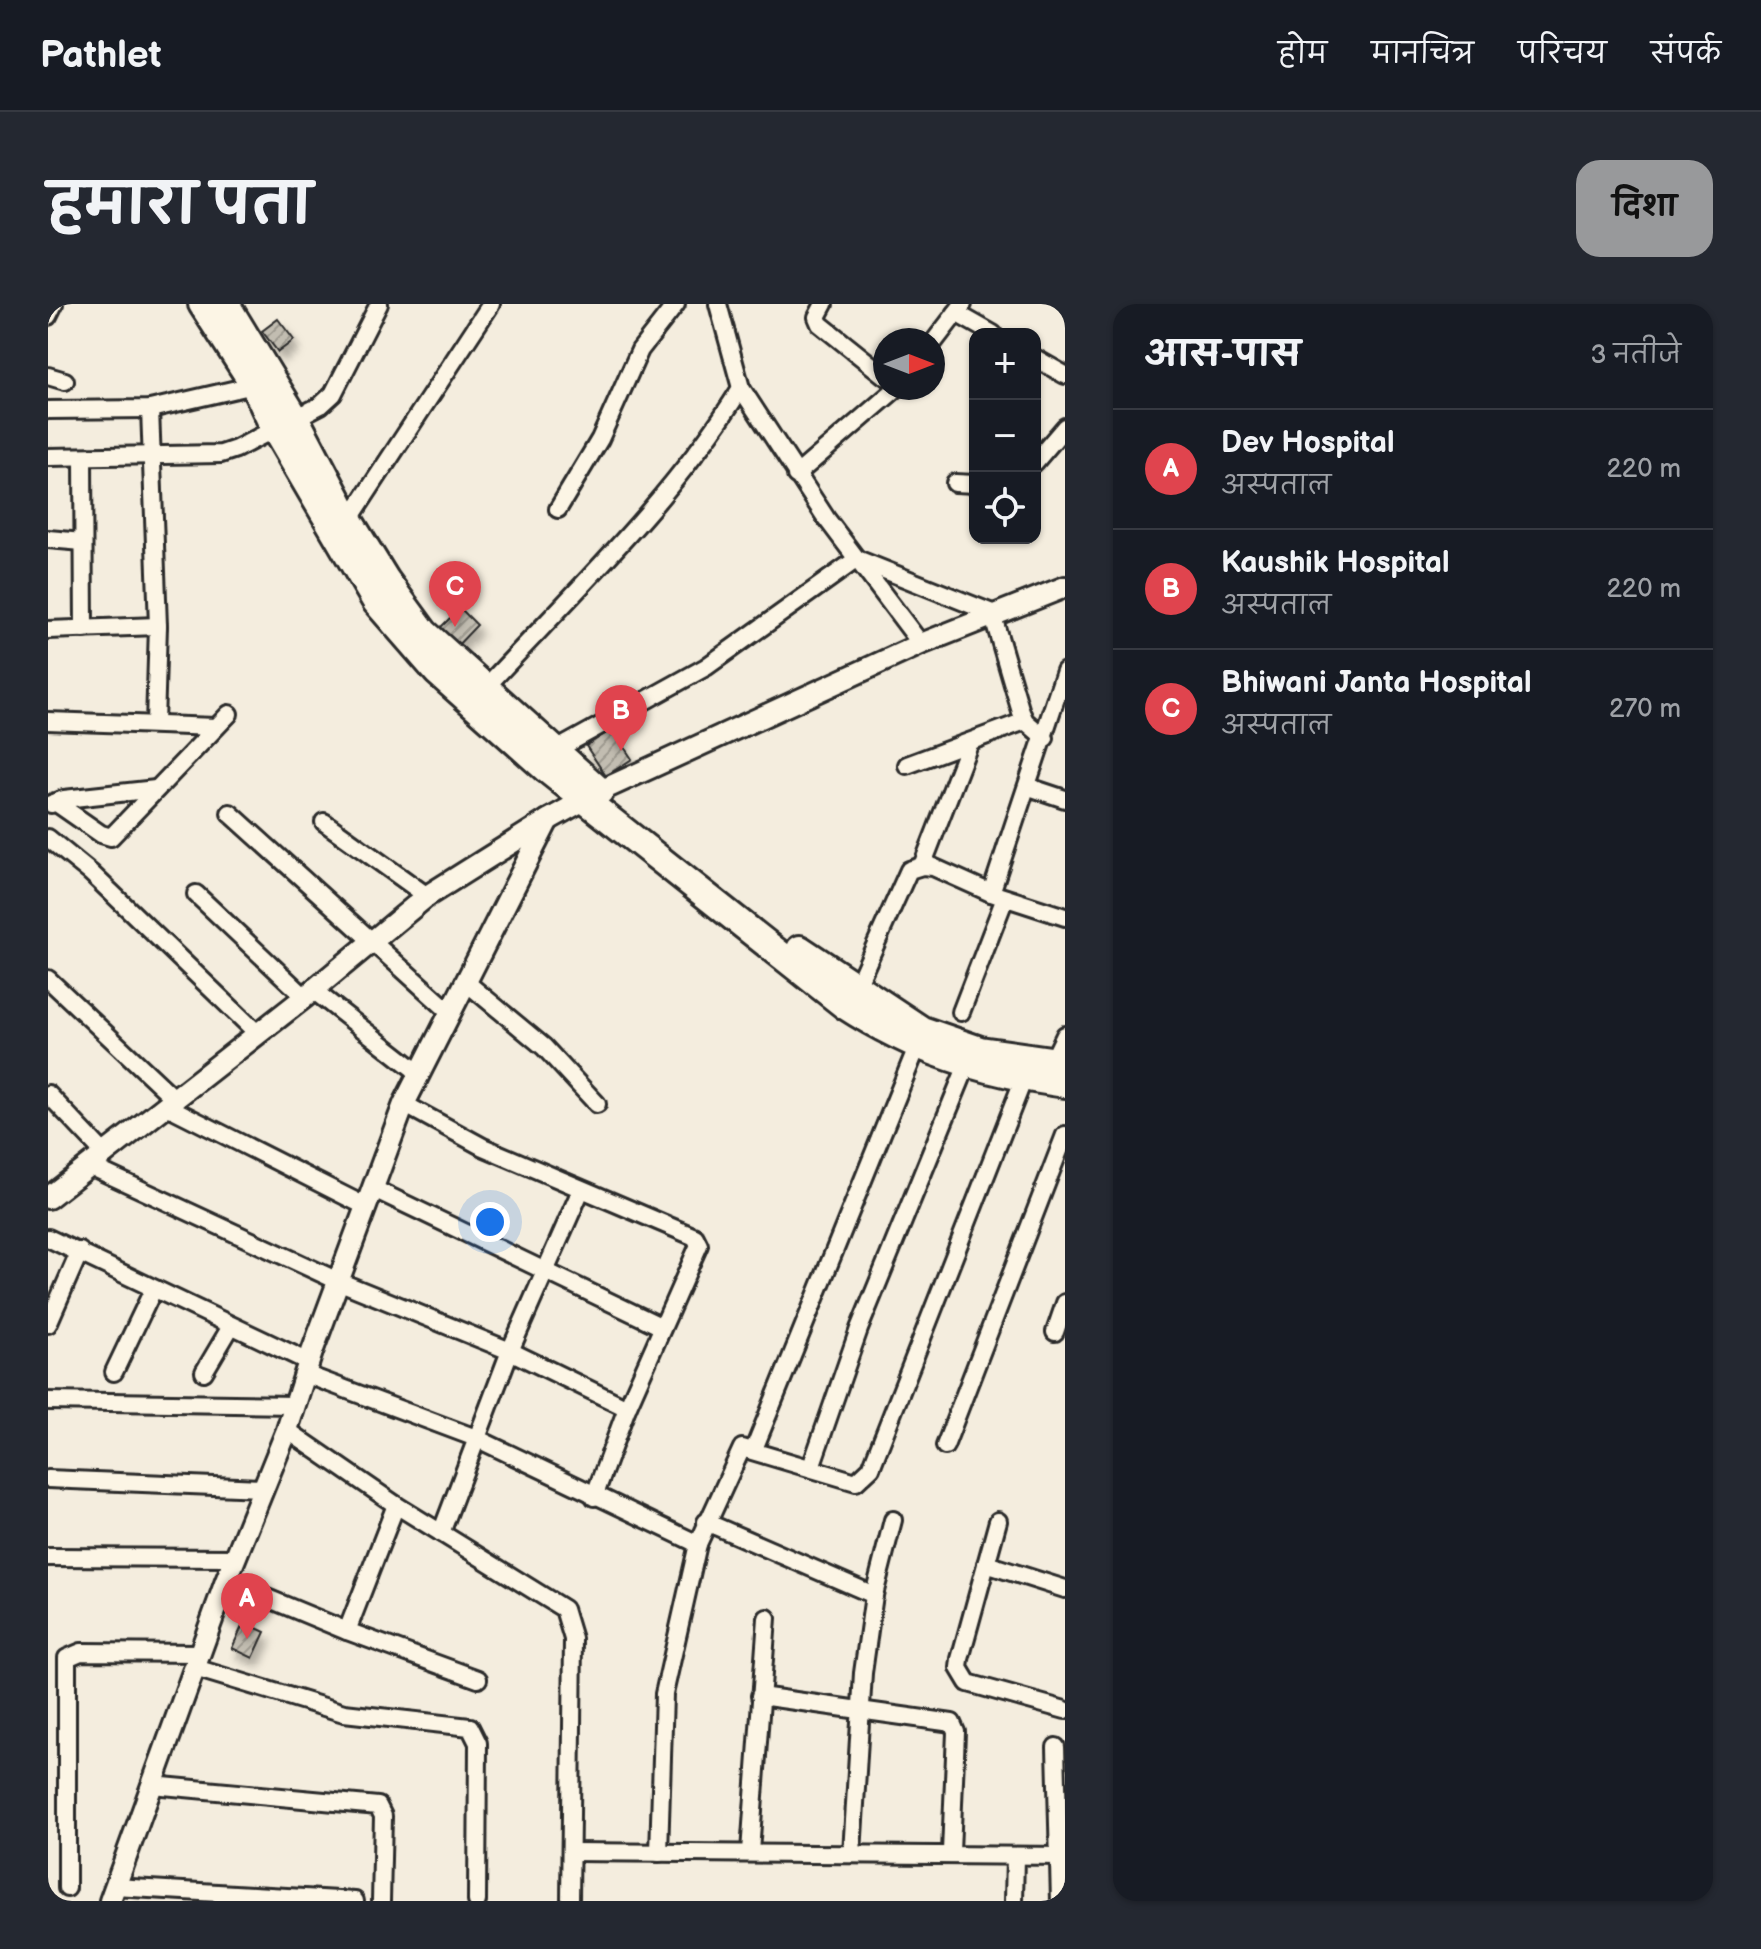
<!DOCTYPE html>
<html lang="hi">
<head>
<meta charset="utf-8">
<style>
	body { margin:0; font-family:"Balsamiq Sans","Playpen Sans Deva",sans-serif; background:#242831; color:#f1f3f6 }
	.controls { position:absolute; right:24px; top:24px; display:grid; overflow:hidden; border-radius:16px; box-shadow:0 2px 6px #0004 }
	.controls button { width:72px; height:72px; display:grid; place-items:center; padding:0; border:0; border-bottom:2px solid #363941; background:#171b24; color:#f1f3f6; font:40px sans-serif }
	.compass { position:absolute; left:825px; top:24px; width:72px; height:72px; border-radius:50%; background:#171b24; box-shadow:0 2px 6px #0004; rotate:90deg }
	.you { position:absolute; left:442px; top:918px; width:28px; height:28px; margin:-20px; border:6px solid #fff; border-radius:50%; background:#1a73e8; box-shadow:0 0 0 12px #1a73e833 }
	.badge { display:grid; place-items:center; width:52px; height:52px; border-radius:50%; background:#98999b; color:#fff; font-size:26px; font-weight:700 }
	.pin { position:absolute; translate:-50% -66px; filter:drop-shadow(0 2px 4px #0008) }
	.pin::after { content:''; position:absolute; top:42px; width:28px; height:24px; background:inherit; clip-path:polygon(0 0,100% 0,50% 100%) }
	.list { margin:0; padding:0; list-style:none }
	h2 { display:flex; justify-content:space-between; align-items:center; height:104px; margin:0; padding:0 32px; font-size:34px }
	h2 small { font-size:26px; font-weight:400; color:#9ea1a6 }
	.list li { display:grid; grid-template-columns:52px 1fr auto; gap:24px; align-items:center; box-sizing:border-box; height:120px; padding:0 32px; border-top:2px solid #363941 }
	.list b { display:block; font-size:30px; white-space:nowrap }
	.list p { margin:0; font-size:26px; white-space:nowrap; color:#9ea1a6 }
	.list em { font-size:26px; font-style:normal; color:#9ea1a6 }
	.icon { flex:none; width:44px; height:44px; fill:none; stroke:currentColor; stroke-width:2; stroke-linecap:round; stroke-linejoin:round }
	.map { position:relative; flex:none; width:1017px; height:1597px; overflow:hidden; border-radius:24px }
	header { display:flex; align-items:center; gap:48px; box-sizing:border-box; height:112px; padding:0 40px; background:#171b24; border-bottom:2px solid #363941 }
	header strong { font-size:38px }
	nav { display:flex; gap:44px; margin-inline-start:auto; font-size:28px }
	.intro { display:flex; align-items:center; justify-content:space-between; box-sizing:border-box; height:192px; padding:0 48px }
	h1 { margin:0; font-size:56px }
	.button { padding:20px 36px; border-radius:24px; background:#98999b; color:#111; font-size:28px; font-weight:700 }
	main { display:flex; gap:48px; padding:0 48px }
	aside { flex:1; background:#171b24; border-radius:24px; box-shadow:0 2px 6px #0004 }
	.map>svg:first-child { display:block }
	.building { fill:url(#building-hatch); stroke:#2b2b2b; stroke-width:2; filter:url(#shadow) }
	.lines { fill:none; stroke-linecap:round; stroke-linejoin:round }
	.minor-casing { stroke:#2b2b2b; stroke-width:22 }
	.tertiary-casing { stroke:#2b2b2b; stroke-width:26 }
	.primary-casing { stroke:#2b2b2b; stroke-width:32 }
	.minor { stroke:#fcf5e5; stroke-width:16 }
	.tertiary { stroke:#fcf5e5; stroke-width:20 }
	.primary { stroke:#fcf5e5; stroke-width:26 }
</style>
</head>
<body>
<header>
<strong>Pathlet</strong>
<nav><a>होम</a><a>मानचित्र</a><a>परिचय</a><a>संपर्क</a></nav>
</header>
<div class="intro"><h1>हमारा पता</h1><a class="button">दिशा</a></div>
<main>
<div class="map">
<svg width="1017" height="1597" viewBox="0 0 1017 1597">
	<defs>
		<pattern id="building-hatch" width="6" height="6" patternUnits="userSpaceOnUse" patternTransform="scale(2)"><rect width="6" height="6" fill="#c2bdb1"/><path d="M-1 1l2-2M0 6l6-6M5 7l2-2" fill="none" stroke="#9e9a90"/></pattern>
		<filter id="shadow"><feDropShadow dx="5" dy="9" stdDeviation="4" flood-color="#0004"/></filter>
	</defs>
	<rect width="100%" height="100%" fill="#f4edde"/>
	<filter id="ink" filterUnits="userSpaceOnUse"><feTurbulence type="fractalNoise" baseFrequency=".0125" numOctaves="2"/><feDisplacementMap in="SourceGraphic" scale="16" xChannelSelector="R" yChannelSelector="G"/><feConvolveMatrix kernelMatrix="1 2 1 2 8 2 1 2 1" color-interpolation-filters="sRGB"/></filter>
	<g filter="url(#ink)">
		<g class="building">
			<path d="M230 15 246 36 230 48 214 27Z"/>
			<path d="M412 304 429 321 406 345 388 328Z"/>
			<path d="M564 425 584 455 558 472 538 442Z"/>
			<path d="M196 1318 217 1328 205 1354 184 1344Z"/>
		</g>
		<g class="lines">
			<defs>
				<g id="minor">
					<path d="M670 0 693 84 778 214 873 340"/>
					<path d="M776 0 769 13 772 20 837 72"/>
					<path d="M908 9 945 30"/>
					<path d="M0 12 6 0"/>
					<path d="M885 39 915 0"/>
					<path d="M987 54 1017 71"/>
					<path d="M0 72 17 77"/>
					<path d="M102 105 110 322 107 419"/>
					<path d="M0 106 102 105 206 81"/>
					<path d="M0 153 173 150 188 145 273 101 285 90 331 0"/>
					<path d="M35 153 36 325"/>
					<path d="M987 158 1017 123"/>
					<path d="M748 171 849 84"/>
					<path d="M907 179 927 180"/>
					<path d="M510 205 552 135 592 46 628 0"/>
					<path d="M301 216 443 0"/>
					<path d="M0 235 35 238"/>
					<path d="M0 326 110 322"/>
					<path d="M436 385C526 288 623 196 693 84"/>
					<path d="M0 417 168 423"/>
					<path d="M508 446 658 363 809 255 944 309 973 408 977 417 997 434"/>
					<path d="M859 461 977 417"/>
					<path d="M981 483 1017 495"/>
					<path d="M7 498 53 530 63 533 181 410"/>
					<path d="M3 500 16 495 108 485"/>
					<path d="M182 509 402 708"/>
					<path d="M276 518 379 592"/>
					<path d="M0 534 43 569 209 729"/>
					<path d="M874 562 922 438"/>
					<path d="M943 589 1017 367"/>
					<path d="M148 590 257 693"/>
					<path d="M0 675 126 794"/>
					<path d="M419 679 496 743 549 800"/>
					<path d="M808 684 861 566 874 562 885 563 943 589 1017 613"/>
					<path d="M265 686 371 769"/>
					<path d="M913 708 957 594"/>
					<path d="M1002 762 1017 731"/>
					<path d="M0 790 58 851"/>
					<path d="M356 800 435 843 647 933 651 941 579 1104 546 1193"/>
					<path d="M117 801 319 903"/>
					<path d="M42 862 290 977 462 1047 579 1104"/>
					<path d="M326 885 614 1023"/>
					<path d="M0 934 261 1058"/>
					<path d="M0 1020 32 947"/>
					<path d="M1007 1028 1017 999"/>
					<path d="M66 1068 105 986"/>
					<path d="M156 1068 182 1024"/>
					<path d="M257 1070 428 1134 650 1240 694 1144 808 1178 823 1164 976 774"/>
					<path d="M0 1097 248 1101"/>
					<path d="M239 1126 348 1201 516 1305 525 1335 522 1597"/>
					<path d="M897 1142 1017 831"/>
					<path d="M706 1145 869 743"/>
					<path d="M763 1163 811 1025 919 761"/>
					<path d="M0 1175 213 1184"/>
					<path d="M950 1217 912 1355 911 1364 920 1379 1017 1406"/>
					<path d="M658 1218 826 1291"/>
					<path d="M393 1229 462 1047 533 886"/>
					<path d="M0 1253 188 1254"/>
					<path d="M938 1260 1017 1285"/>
					<path d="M178 1277 299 1327 430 1375"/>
					<path d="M299 1327 348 1201"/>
					<path d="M147 1364 296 1409 422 1423 430 1439 429 1597"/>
					<path d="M712 1392 904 1419 908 1428 903 1548"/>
					<path d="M1008 1443 1012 1597"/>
					<path d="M104 1481 330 1502 335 1512 333 1597"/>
					<path d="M523 1548 1017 1552"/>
					<path d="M702 1548 719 1314"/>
					<path d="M611 1549 616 1390 650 1240"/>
					<path d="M804 1549 815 1369 826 1291 845 1216"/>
					<path d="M67 1583 307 1597"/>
					<path d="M19 1584V1354L33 1348 151 1349"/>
					<path d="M966 1597 967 1552"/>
				</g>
				<g id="tertiary">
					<path d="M0 894 257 693 379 592 500 516 552 487 873 340 1017 283"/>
					<path d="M62 1597 178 1277 239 1126 264 1048 356 800 500 516"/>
				</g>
				<g id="primary">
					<path d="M154 0 206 81 226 124 328 298 389 368 498 465 796 701C865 746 935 769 1017 780"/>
					<path d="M178 0 248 115 301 216 338 276 376 328 552 487"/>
					<path d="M752 645 874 726 932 746 1017 758"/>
				</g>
			</defs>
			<use href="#minor" class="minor-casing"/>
			<use href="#tertiary" class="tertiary-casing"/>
			<use href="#primary" class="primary-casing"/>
			<use href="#minor" class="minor"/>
			<use href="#tertiary" class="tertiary"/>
			<use href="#primary" class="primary"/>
		</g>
	</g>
</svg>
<div class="controls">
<button>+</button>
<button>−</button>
<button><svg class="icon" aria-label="locate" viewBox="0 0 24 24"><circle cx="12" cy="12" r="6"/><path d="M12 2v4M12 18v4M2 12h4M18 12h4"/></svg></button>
</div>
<svg class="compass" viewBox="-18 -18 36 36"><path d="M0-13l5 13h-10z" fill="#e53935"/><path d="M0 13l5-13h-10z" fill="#9ea1a6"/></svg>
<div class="you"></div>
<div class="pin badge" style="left:199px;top:1335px;background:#e0444e">A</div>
<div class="pin badge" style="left:573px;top:447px;background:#e0444e">B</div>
<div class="pin badge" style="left:407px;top:323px;background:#e0444e">C</div>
</div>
<aside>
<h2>आस-पास<small>3 नतीजे</small></h2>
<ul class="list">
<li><span class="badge" style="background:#e0444e">A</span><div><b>Dev Hospital</b><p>अस्पताल</p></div><em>220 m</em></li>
<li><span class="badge" style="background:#e0444e">B</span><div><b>Kaushik Hospital</b><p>अस्पताल</p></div><em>220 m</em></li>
<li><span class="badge" style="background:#e0444e">C</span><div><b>Bhiwani Janta Hospital</b><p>अस्पताल</p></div><em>270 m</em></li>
</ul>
</aside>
</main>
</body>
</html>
